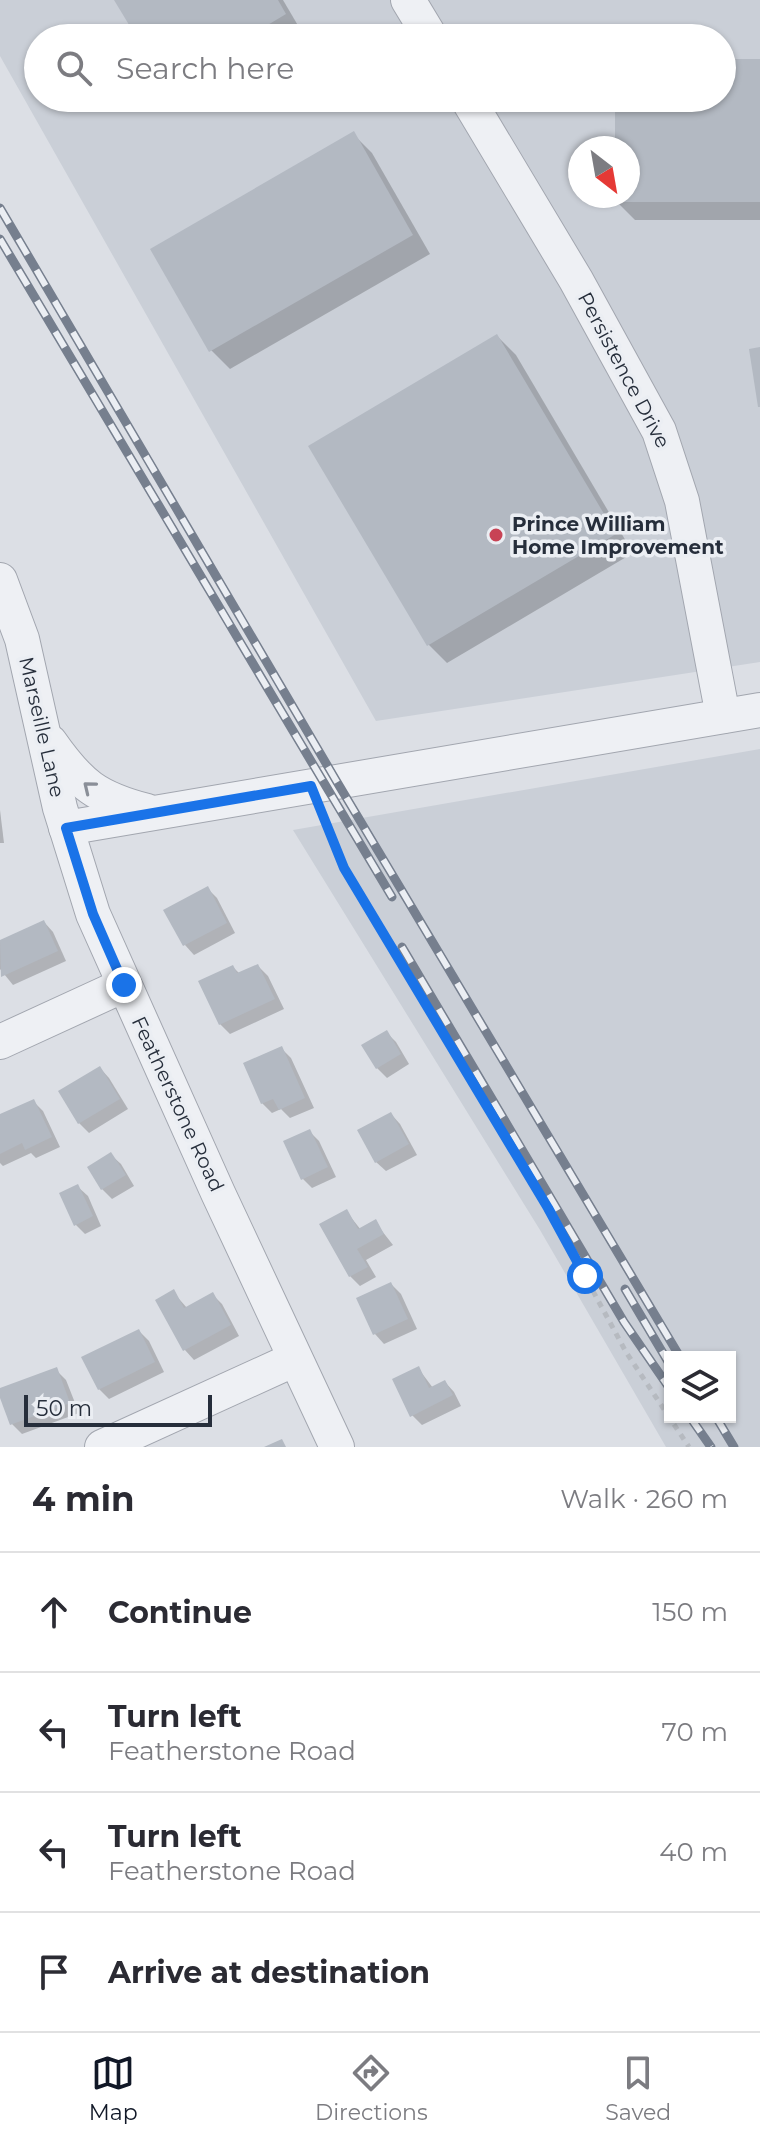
<!DOCTYPE html>
<html lang="en">
<head>
<meta charset="utf-8">
<style>
	body { margin:0; font-family:Montserrat,sans-serif; background:#f2f2f3; color:#2b2b33 }
	.controls { position:absolute; right:24px; bottom:24px; display:grid; overflow:hidden; border-radius:0px; box-shadow:0 2px 6px #0004 }
	.controls button { width:72px; height:72px; display:grid; place-items:center; padding:0; border:0; border-bottom:2px solid #e1e1e2; background:#fff; color:#2b2b33; font:40px sans-serif }
	.compass { position:absolute; left:568px; top:136px; width:72px; height:72px; border-radius:50%; background:#fff; box-shadow:0 2px 6px #0004; rotate:149deg }
	.scale { position:absolute; left:24px; bottom:20px; width:188px; box-sizing:border-box; padding-left:8px; border:4px solid #262e3b; border-top:0; font-size:22px; line-height:28px; white-space:nowrap; color:#262e3b; -webkit-text-stroke:6px #ebeef3; paint-order:stroke }
	.stop { position:absolute; width:24px; height:24px; margin:-18px; border:6px solid #1a73e8; border-radius:50%; background:#fff }
	.stop.end { background:#1a73e8; border-color:#fff; box-shadow:0 2px 8px #0008 }
	.list { margin:0; padding:0; list-style:none }
	h2 { display:flex; justify-content:space-between; align-items:center; height:104px; margin:0; padding:0 32px; font-size:34px }
	h2 small { font-size:26px; font-weight:400; color:#7c7c81 }
	.list li { display:grid; grid-template-columns:52px 1fr auto; gap:24px; align-items:center; box-sizing:border-box; height:120px; padding:0 32px; border-top:2px solid #e1e1e2 }
	.list b { display:block; font-size:30px; white-space:nowrap }
	.list p { margin:0; font-size:26px; white-space:nowrap; color:#7c7c81 }
	.list em { font-size:26px; font-style:normal; color:#7c7c81 }
	.icon { flex:none; width:44px; height:44px; fill:none; stroke:currentColor; stroke-width:2; stroke-linecap:round; stroke-linejoin:round }
	.map { position:relative; flex:none; width:760px; height:1447px; overflow:hidden }
	.search { position:absolute; background:#fff; box-shadow:0 2px 6px #0004; left:24px; right:24px; top:24px; height:88px; display:flex; align-items:center; gap:20px; box-sizing:border-box; padding:0 28px; border-radius:44px; color:#7c7c81; font-size:30px }
	.sheet { height:584px; background:#fff }
	nav { display:flex; justify-content:space-around; align-items:center; box-sizing:border-box; height:112px; border-top:2px solid #e1e1e2; background:#fff; font-size:22px; color:#7c7c81 }
	nav a { display:grid; justify-items:center; gap:4px }
	nav .on { color:#111827 }
	.map>svg:first-child { display:block }
	.built { fill:#cacfd7; fill-rule:evenodd }
	.shadow { fill:#0003 }
	.building { fill:#b3b9c2 }
	.lines { fill:none; stroke-linecap:round; stroke-linejoin:round }
	.minor-casing { stroke:#a2a6af; stroke-width:36 }
	.path { stroke:#b6bac0; stroke-width:5; stroke-dasharray:6 6; stroke-linecap:butt }
	.minor { stroke:#eef0f4; stroke-width:34 }
	.rail-casing { stroke:#767f8e; stroke-width:9 }
	.rail { stroke:#ebeef3; stroke-width:6; stroke-dasharray:18; stroke-linecap:butt }
	.oneway { stroke:#8a8f98 }
	.route { stroke:#1a73e8; stroke-width:10 }
	.poi-dot { fill:#c84355; stroke:#ebeef3; stroke-width:3 }
	.labels { text-anchor:middle; stroke-width:7; stroke-linejoin:round; paint-order:stroke }
	.street-label { font-size:20px; fill:#262e3b; stroke:#ebeef3 }
	.poi-label { font-size:20px; font-weight:bold; fill:#262e3b; stroke:#ebeef3; text-anchor:start }
</style>
</head>
<body>
<div class="map">
<svg width="760" height="1447" viewBox="0 0 760 1447">
	<rect width="100%" height="100%" fill="#dcdfe5"/>
	<g class="built">
		<path d="M0 0H760V662L376 721 0 56ZM38 38H722V98H38ZM580 148H628V196H580Z"/>
		<path d="M760 749V1447H666L540 1230 293 830ZM730 1357V1417H670V1357Z"/>
	</g>
	<g class="shadow">
		<path d="M116 0H283L303 34 296 38H139Z"/>
		<path d="M722 61H760V220H635L616 201V196H628V148H617V98H722Z"/>
		<path d="M180 98H196L186 104Z"/>
		<path d="M353 134 372 153 430 254 230 369 211 350Z"/>
		<path d="M497 336 516 355 633 553 447 663 428 644Z"/>
		<path d="M0 810 4 843H0Z"/>
		<path d="M207 888 217 898 235 933 194 955 185 945Z"/>
		<path d="M44 922 53 932 66 961 13 985 0 969V942Z"/>
		<path d="M258 966 268 976 284 1009 230 1034 220 1024 233 967 240 974Z"/>
		<path d="M386 1032 396 1042 409 1064 387 1078 377 1068Z"/>
		<path d="M281 1048 291 1058 314 1108 290 1118 281 1109 272 1113 262 1103Z"/>
		<path d="M100 1068 109 1078 128 1109 89 1133 79 1123Z"/>
		<path d="M33 1101 43 1111 60 1147 36 1158 31 1153 3 1166 0 1163V1116Z"/>
		<path d="M391 1114 400 1124 417 1155 386 1171 376 1162Z"/>
		<path d="M309 1131 319 1141 336 1177 312 1188 303 1179Z"/>
		<path d="M111 1155 121 1164 134 1186 112 1199 102 1189Z"/>
		<path d="M78 1187 88 1196 101 1226 85 1234 75 1224Z"/>
		<path d="M346 1211 361 1230 375 1222 393 1245 366 1260 376 1277 360 1286 350 1276Z"/>
		<path d="M391 1284 401 1294 417 1329 384 1344 375 1334 359 1299Z"/>
		<path d="M173 1292 187 1308 212 1294 222 1304 239 1336 194 1360 185 1350 157 1301Z"/>
		<path d="M139 1331 149 1341 164 1372 109 1399 99 1389Z"/>
		<path d="M418 1368 433 1388 445 1382 454 1392 461 1406 422 1425 412 1415Z"/>
		<path d="M56 1370 66 1380 79 1413 22 1434 12 1424 0 1390Z"/>
	</g>
	<g class="building">
		<path d="M114 0H278L286 14 246 38H137Z"/>
		<path d="M722 59H760V202H614V196H628V148H615V98H722Z"/>
		<path d="M354 131 413 235 209 352 150 249Z"/>
		<path d="M497 334 616 534 427 646 308 446Z"/>
		<path d="M760 347V407H758L749 349Z"/>
		<path d="M208 886 227 923 183 946 163 910Z"/>
		<path d="M44 920 58 951 1 977 0 940Z"/>
		<path d="M258 964 275 999 219 1025 198 981 233 965 237 973Z"/>
		<path d="M387 1030 401 1054 376 1069 361 1045Z"/>
		<path d="M282 1046 305 1098 279 1110 273 1099 261 1104 243 1063Z"/>
		<path d="M100 1066 120 1099 78 1124 58 1091Z"/>
		<path d="M34 1099 52 1137 25 1150 22 1143 0 1154V1114Z"/>
		<path d="M391 1112 409 1144 375 1163 357 1130Z"/>
		<path d="M310 1129 328 1167 301 1180 283 1141Z"/>
		<path d="M111 1152 126 1175 101 1190 87 1167Z"/>
		<path d="M78 1184 93 1216 74 1226 59 1193Z"/>
		<path d="M347 1209 358 1229 376 1219 384 1234 357 1249 368 1267 349 1277 319 1224Z"/>
		<path d="M391 1282 408 1319 373 1335 356 1298Z"/>
		<path d="M174 1289 184 1308 213 1292 231 1325 183 1351 155 1300Z"/>
		<path d="M139 1329 155 1362 98 1390 81 1357Z"/>
		<path d="M419 1366 429 1388 445 1380 453 1395 410 1417 392 1379Z"/>
		<path d="M57 1367 70 1403 10 1425 0 1398V1388Z"/>
		<path d="M282 1439 286 1447H264Z"/>
	</g>
	<g class="lines">
		<defs>
			<g id="minor">
				<path d="M408 0 431 38"/>
				<path d="M467 98 576 280 659 431 682 501 723 716"/>
				<path d="M0 580 22 639 60 808 93 914 218 1193 337 1447"/>
				<path d="M50 742C80 785 97 798 147 811"/>
				<path d="M66 828 760 710"/>
				<path d="M0 1042 124 985"/>
				<path d="M102 1447 295 1359"/>
			</g>
		</defs>
		<use href="#minor" class="minor-casing"/>
		<path class="path" d="M320 812 344 868 548 1208 626 1352 689 1447"/>
		<use href="#minor" class="minor"/>
		<defs>
			<g id="rail">
				<path d="M0 208 337 782 680 1357"/>
				<path d="M0 239 392 897"/>
				<path d="M402 947 624 1322 670 1389"/>
				<path d="M625 1289 670 1365"/>
				<path d="M690 1417 711 1447"/>
				<path d="M716 1417 734 1447"/>
			</g>
		</defs>
		<use href="#rail" class="rail-casing"/>
		<use href="#rail" class="rail"/>
	</g>
	<defs><path id="oneway-chevron" d="M-2-3.5L2.5 0L-2 3.5" fill="none" stroke-width="1.6" stroke-linecap="round" stroke-linejoin="round" transform="scale(2)"/></defs>
	<use class="oneway" href="#oneway-chevron" transform="translate(89 787) rotate(-141)"/>
	<g class="lines">
		<path class="route" d="M124 985 93 914 66 828 311 786 344 868 548 1208 585 1276"/>
	</g>
	<circle class="poi-dot" cx="496" cy="535" r="8"/>
	<g class="labels">
		<g class="street-label">
			<text transform="translate(624 370) rotate(62)" y="7">Persistence Drive</text>
			<text transform="translate(42 727) rotate(77)" y="7">Marseille Lane</text>
			<text transform="translate(178 1104) rotate(65)" y="7">Featherstone Road</text>
		</g>
		<g class="poi-label">
			<text x="512" y="531">Prince William<tspan x="512" dy="23">Home Improvement</tspan></text>
		</g>
	</g>
</svg>
<div class="controls">
<button><svg class="icon" aria-label="layers" viewBox="0 0 24 24"><path d="M12 4l9 5-9 5-9-5zM3 14l9 5 9-5"/></svg></button>
</div>
<svg class="compass" viewBox="-18 -18 36 36"><path d="M0-13l5 13h-10z" fill="#e53935"/><path d="M0 13l5-13h-10z" fill="#7c7c81"/></svg>
<div class="scale">50 m</div>
<div class="stop" style="left:585px;top:1276px"></div>
<div class="stop end" style="left:124px;top:985px"></div>
<div class="search"><svg class="icon" aria-label="search" viewBox="0 0 24 24"><circle cx="10" cy="10" r="6"/><path d="M15 15l6 6"/></svg>Search here</div>
</div>
<section class="sheet">
<h2>4 min<small>Walk · 260 m</small></h2>
<ul class="list">
<li><svg class="icon" aria-label="ahead" viewBox="0 0 24 24"><path d="M12 20V5M6 11l6-6 6 6"/></svg><div><b>Continue</b></div><em>150 m</em></li>
<li><svg class="icon" aria-label="left" viewBox="0 0 24 24"><path d="M17 20v-9H6M10 6l-5 5 5 5"/></svg><div><b>Turn left</b><p>Featherstone Road</p></div><em>70 m</em></li>
<li><svg class="icon" aria-label="left" viewBox="0 0 24 24"><path d="M17 20v-9H6M10 6l-5 5 5 5"/></svg><div><b>Turn left</b><p>Featherstone Road</p></div><em>40 m</em></li>
<li><svg class="icon" aria-label="arrive" viewBox="0 0 24 24"><path d="M6 21V4h12l-3 4 3 4H6"/></svg><div><b>Arrive at destination</b></div></li>
</ul>
</section>
<nav>
<a class="on"><svg class="icon" aria-label="map" viewBox="0 0 24 24"><path d="M3 6l6-2 6 2 6-2v14l-6 2-6-2-6 2zM9 4v14M15 6v14"/></svg>Map</a>
<a><svg class="icon" aria-label="directions" viewBox="0 0 24 24"><path d="M12 3l9 9-9 9-9-9zM9 14v-3h6M13 9l2 2-2 2"/></svg>Directions</a>
<a><svg class="icon" aria-label="saved" viewBox="0 0 24 24"><path d="M7 4h10v16l-5-4-5 4z"/></svg>Saved</a>
</nav>
</body>
</html>
